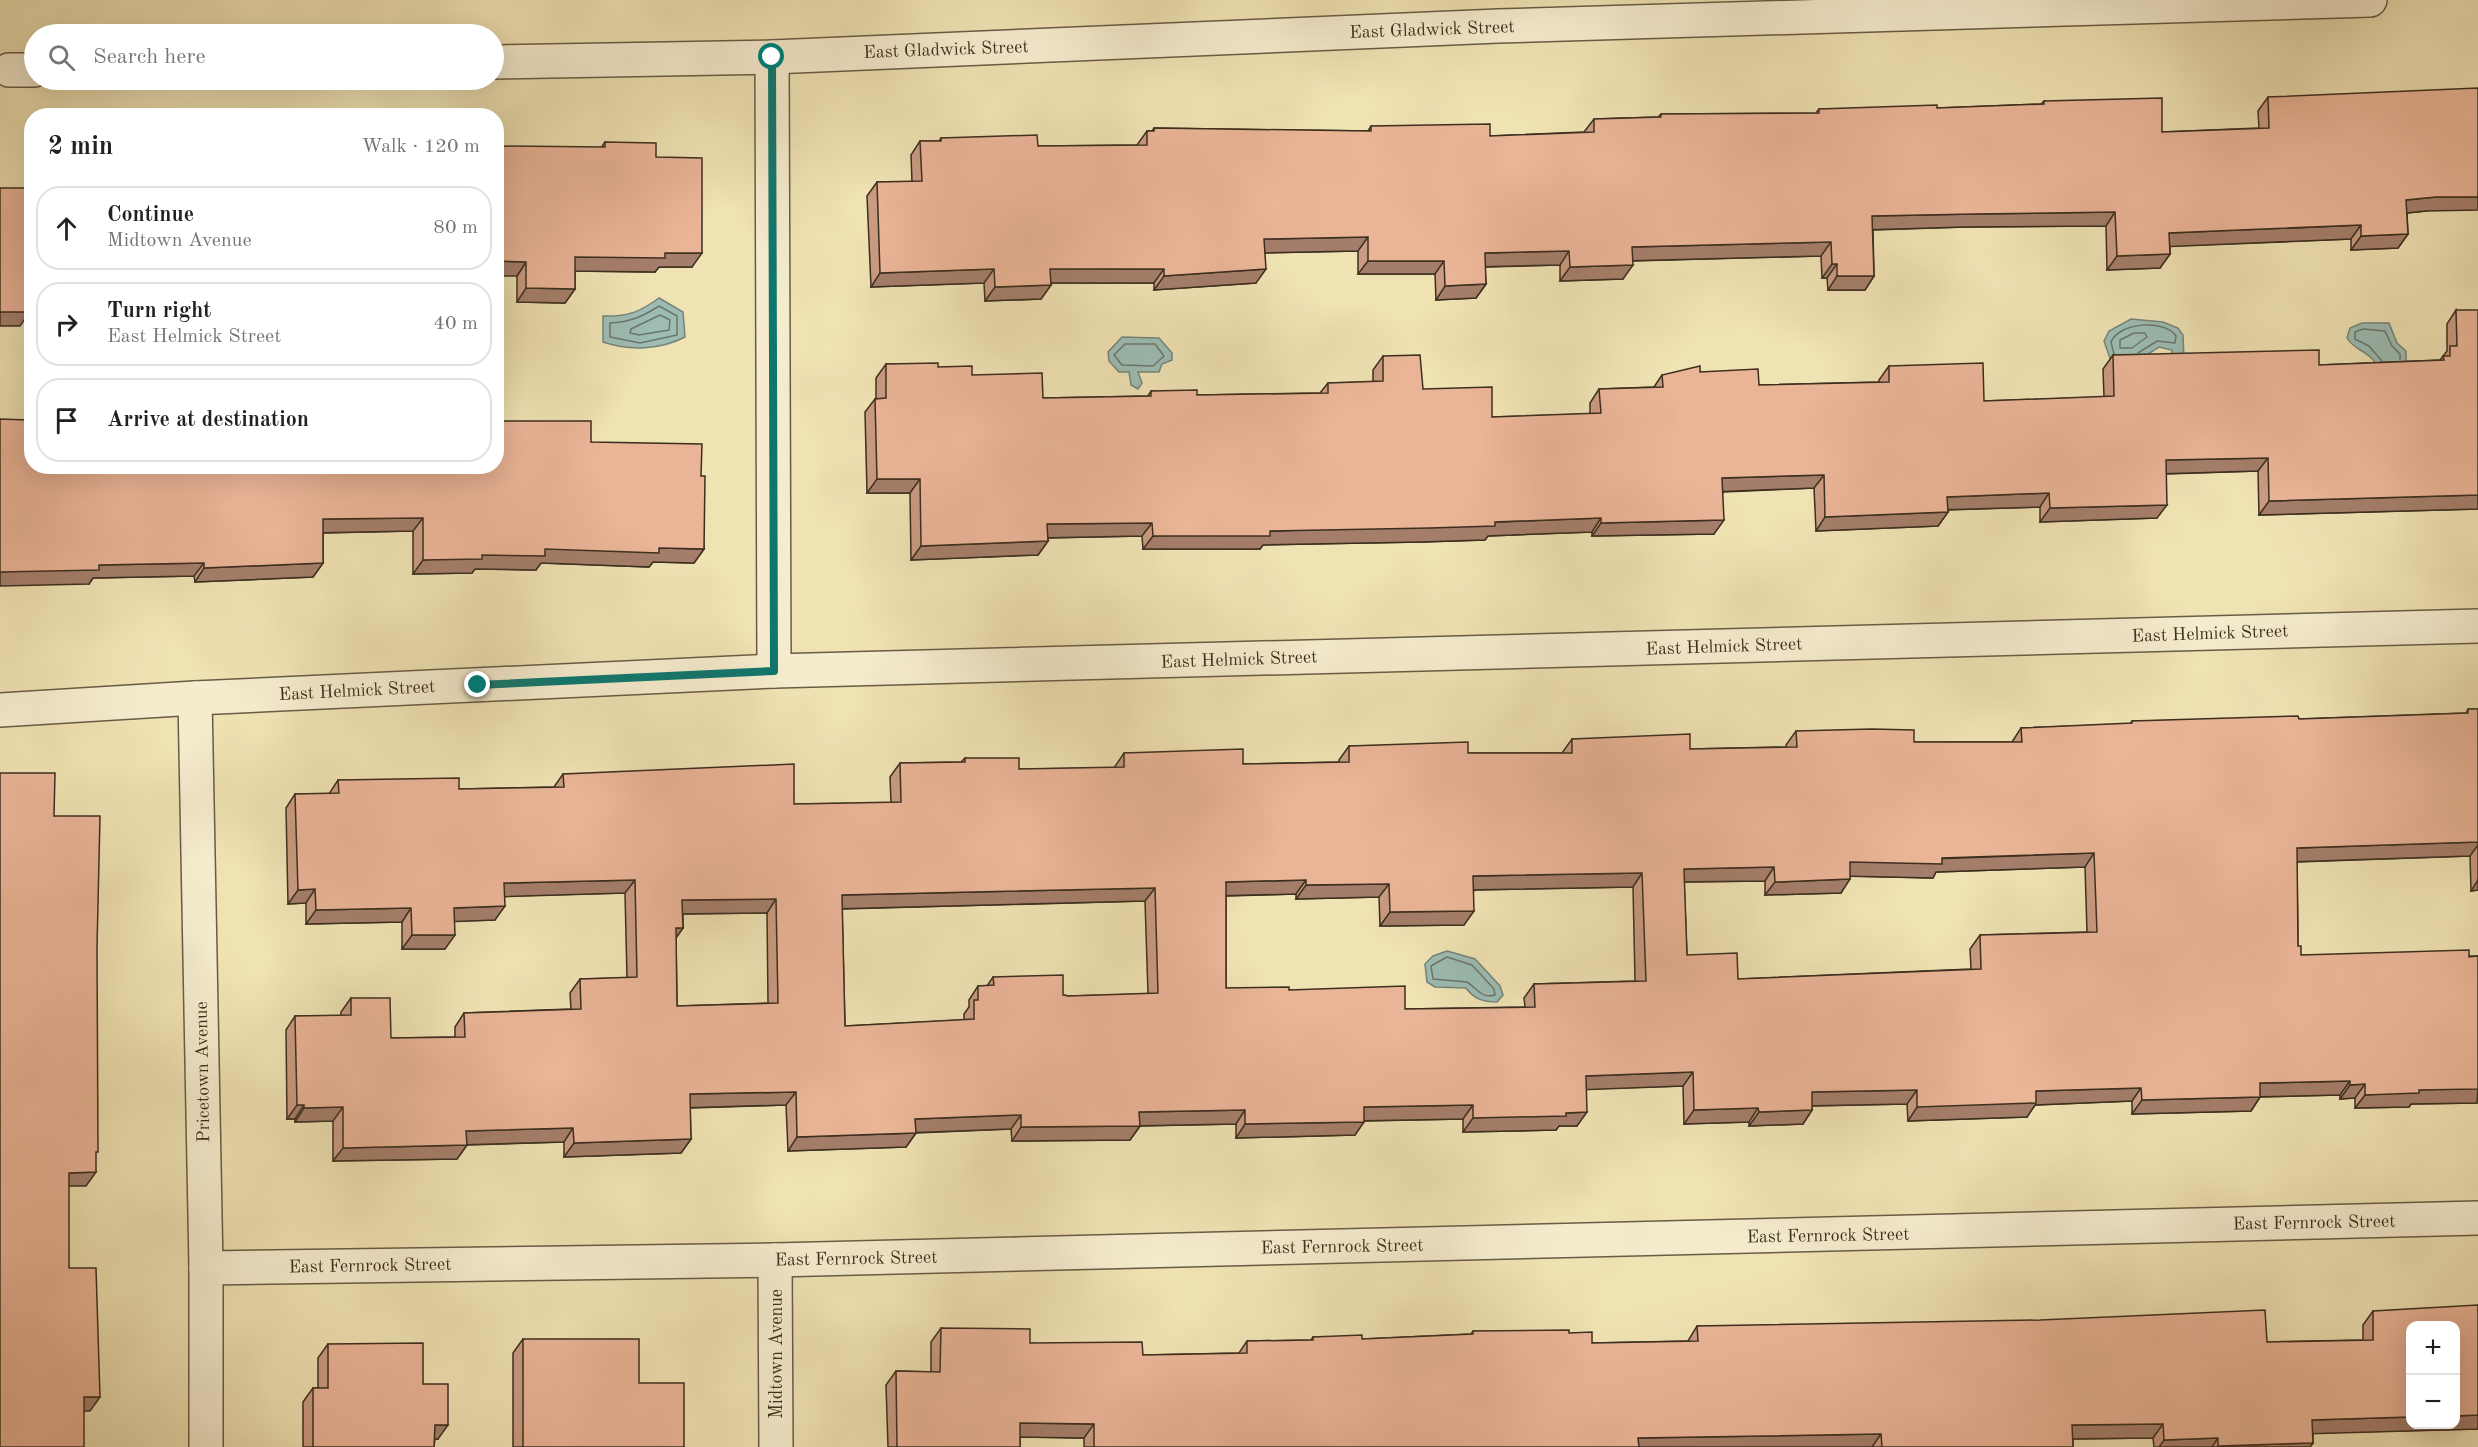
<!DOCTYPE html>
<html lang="en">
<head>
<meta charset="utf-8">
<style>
	body { margin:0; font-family:"Old Standard TT",serif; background:#f2f2f2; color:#202124 }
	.controls { position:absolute; right:18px; bottom:18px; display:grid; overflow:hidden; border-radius:12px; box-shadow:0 6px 24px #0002 }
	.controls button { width:54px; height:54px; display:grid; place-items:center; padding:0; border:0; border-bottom:2px solid #e0e0e0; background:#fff; color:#202124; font:30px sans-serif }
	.stop { position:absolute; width:18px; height:18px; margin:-14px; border:4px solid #0f766e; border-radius:50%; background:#fff }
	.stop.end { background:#0f766e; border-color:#fff; box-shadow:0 2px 6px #0008 }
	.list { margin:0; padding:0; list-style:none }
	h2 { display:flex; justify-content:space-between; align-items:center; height:78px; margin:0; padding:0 24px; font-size:26px }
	h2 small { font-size:20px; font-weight:400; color:#757577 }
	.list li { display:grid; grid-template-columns:39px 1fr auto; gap:18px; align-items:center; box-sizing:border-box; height:84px; margin:0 12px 12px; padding:0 12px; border:2px solid #e0e0e0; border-radius:24px }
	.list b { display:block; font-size:22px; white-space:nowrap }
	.list p { margin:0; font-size:20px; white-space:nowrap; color:#757577 }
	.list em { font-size:20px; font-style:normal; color:#757577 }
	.icon { flex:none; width:33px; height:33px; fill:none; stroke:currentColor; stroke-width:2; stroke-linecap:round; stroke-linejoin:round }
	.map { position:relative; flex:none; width:2478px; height:1447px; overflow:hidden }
	.search { position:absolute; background:#fff; box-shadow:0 6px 24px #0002; left:24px; top:24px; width:480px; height:66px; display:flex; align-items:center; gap:15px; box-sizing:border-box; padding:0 21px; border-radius:33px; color:#757577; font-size:22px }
	.panel { position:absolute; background:#fff; box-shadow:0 6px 24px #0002; left:24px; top:108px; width:480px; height:366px; border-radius:24px }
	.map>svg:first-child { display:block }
	.water { fill:#9cbcb4; stroke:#768478; stroke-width:1.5 }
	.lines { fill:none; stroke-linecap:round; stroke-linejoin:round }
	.shore { stroke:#6c766a; stroke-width:1.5 }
	.street-casing { stroke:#695c44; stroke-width:36 }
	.street { stroke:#f5ecce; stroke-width:33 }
	.wall { fill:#c99b82; stroke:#3c2f1f; stroke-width:1.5; fill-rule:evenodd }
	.shaded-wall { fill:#a47e6a; stroke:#3c2f1f; stroke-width:1.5 }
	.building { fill:#eab497; stroke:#3c2f1f; stroke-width:1.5; fill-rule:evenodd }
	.route { stroke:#0f766e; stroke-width:8 }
	.labels { text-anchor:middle; stroke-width:6; stroke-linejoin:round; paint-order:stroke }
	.street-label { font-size:18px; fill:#3c2f1f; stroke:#f5ecce }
</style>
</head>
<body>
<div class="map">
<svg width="2478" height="1447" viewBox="0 0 2478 1447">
	<rect width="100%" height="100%" fill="#efe2b3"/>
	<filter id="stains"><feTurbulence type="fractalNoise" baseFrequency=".00333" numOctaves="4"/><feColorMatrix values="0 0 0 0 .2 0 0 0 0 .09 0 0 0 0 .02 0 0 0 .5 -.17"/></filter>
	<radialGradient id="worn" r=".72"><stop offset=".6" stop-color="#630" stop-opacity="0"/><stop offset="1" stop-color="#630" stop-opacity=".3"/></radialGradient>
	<g class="water">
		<path d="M659 298 683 312 685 337C660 350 630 351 603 342V316C627 317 640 312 659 298Z"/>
		<path d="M2131 319 2163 322 2178 328 2183 335 2184 359H2171L2172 350 2159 347 2137 361H2111L2104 341 2109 331Z"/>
		<path d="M2362 323H2389L2397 343 2406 351V363L2380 371C2370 349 2355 352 2347 338L2350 328Z"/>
		<path d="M1122 337 1159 338 1172 353V360L1162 364 1159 372H1138L1142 383 1138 389 1131 385 1129 372H1119L1109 361 1108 352Z"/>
		<path d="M1447 951 1475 959 1500 986 1503 995 1497 1002C1483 1002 1474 999 1466 988L1435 987 1427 982 1425 964 1433 956Z"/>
	</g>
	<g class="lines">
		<g class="shore">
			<path d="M659 306 677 316V335L640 343 610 337V323C630 322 642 317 659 306Z"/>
			<path d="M660 315 670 320 669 330 639 335 630 333 631 329Z"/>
			<path d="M2134 333H2145L2147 337 2132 348H2120V340Z"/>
			<path d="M1125 344H1155L1164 356 1153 366 1122 365 1114 355Z"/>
			<path d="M2114 354 2111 342C2119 322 2165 319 2176 336L2175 343 2157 341 2138 353"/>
			<path d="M2382 361 2369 346 2355 339V332L2363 329 2385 331 2392 346 2400 354V360"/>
			<path d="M1447 957 1472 965 1494 989 1495 995C1481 999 1477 988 1467 982L1433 979 1431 966Z"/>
		</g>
		<defs>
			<g id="street">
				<path d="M772 57 774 671"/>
				<path d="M494 62 772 57 1498 26 2370 0"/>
				<path d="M9 70H34"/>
				<path d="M195 698 206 1268V1447"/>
				<path d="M0 710 195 698 774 671 2478 626"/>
				<path d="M775 1260 776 1447"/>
				<path d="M206 1268 775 1260 2478 1218"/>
			</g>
		</defs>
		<use href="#street" class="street-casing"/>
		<use href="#street" class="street"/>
	</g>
	<g class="wall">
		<path d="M2268 97 2426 211 2407 213 2408 234 2398 248 2351 250V239L2170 246V254L2160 268 2107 270 2106 226 1965 227 1873 230 1874 276 1865 290H1828L1827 278H1822L1821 256 1632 261 1623 279 1560 281V265L1485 267 1486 284 1476 298 1436 300 1435 274H1358V251L1264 253 1256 283 1154 290V283H1050L1051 285 1041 299 985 301 984 283 871 287 867 196 877 182H912L911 155 920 141H939L941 138 1038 146 1137 145 1147 131H1152L1154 128 1368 131 1371 126 1490 136 1584 132 1594 119 1658 117 1661 114 1816 113 1819 109 1937 108 2041 104 2044 101 2162 132 2259 128 2258 111Z"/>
		<path d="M605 142 656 157 692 267H659L655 272 575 271V289L565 303 517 302V276Z"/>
		<path d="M2456 310 2478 509 2259 515 2258 471 2166 474 2157 518 2040 522V507L1948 510V512L1938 526 1816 531 1814 488 1723 492 1714 534 1592 536V532L1488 536 1485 540 1421 542 1263 545 1260 549H1143L1142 536 1048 538V541L1038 555 911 560 910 493H867L865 412 875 399 876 398V378L886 364 938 367 972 375 1043 398 1148 396 1151 391 1197 395 1320 393 1328 383 1373 382V370L1383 356 1423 389 1492 417 1590 414V403L1599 389 1654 387 1662 375 1700 372 1759 385 1879 382V380L1889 366 1984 401 2104 397 2103 369 2113 355 2319 365 2440 360 2447 351V324Z"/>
		<path d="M27 426 591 442 701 476 704 549 694 563 653 562 649 567 541 563 536 570 475 569 472 573 413 574V531L323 533V563L313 577 195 582 194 576 93 578 89 584Z"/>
		<path d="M2468 709H2478V890L2471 891 2470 856 2297 862 2298 946 2301 955 2478 956 2477 1103 2411 1104 2409 1107 2355 1108V1098L2340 1099V1095L2260 1097 2251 1111 2132 1114V1101L2035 1105 2027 1117 1908 1121 1907 1104 1812 1106V1110L1803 1124 1749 1126V1122L1684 1124 1683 1086 1586 1089 1577 1126H1559L1556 1130 1463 1132V1119L1364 1121 1355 1135 1236 1138V1124L1140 1126 1130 1140 1012 1141 1011 1129 916 1133 906 1147 788 1151 786 1105 690 1108 691 1139 681 1153 564 1157V1142L467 1145 457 1159 333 1161V1121L295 1122V1119H287L286 1030 295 1016H341V1012L351 998 391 1038 455 1037V1027L464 1013 571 1009 570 993 580 979 627 978 625 893 505 896 495 920 454 921 445 949H402V922L306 924V903L288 904 286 808 295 794H329L338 780 459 789 554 787 563 774 794 804 891 803 890 777 900 763 961 762 965 758 1019 769 1114 768 1124 753 1243 764 1339 762V760L1349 746 1468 753H1562L1572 739 1690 749 1786 747V745L1796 731 1914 742H2012L2021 728 2130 724 2132 721 2299 719 2466 713ZM2085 867 2087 932 1980 935 1970 949 1971 969 1738 979 1687 955 1684 882 1765 881V895L1841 893 1850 876 1933 878 1936 872ZM1633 887 1635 981 1534 984 1524 998 1525 1007 1405 1009 1289 990 1226 988V896L1296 894V899L1379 897 1380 926 1464 925 1474 890ZM1145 901 1148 994 1068 996 993 977 987 986H978L969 1000V1007L964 1014V1020L845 1026 842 909ZM767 913 768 1003 677 1006 676 938 683 928V914Z"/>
		<path d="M2373 1311 2478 1429 2313 1433V1443L2310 1447H2154L2153 1438 2073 1439V1447H1084V1438L1020 1437V1447H888L886 1385 896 1371 931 1372V1342L941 1328 1030 1343 1143 1355 1239 1353 1247 1341 1311 1340 1313 1337 1362 1339 1471 1334 1473 1331 1569 1333 1592 1343 1688 1341 1697 1326 2267 1342 2363 1340V1325Z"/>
		<path d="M523 1339 639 1383 684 1447H513V1353Z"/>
		<path d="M328 1344 423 1384 438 1439H435L434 1447H303V1402L313 1388H318V1358Z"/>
	</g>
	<g class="shaded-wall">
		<path d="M2436 197H2478V210L2426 211 2396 214 2406 200Z"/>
		<path d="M2115 212 2106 226 1965 227 1863 230 1872 216 1974 214Z"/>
		<path d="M2361 225 2351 239 2159 247 2169 233Z"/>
		<path d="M2408 234 2398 248 2351 250 2361 236Z"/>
		<path d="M1368 237 1358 251 1254 253 1264 239Z"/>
		<path d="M1831 242 1821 256 1622 261 1632 247Z"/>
		<path d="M1569 251 1560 265 1475 267 1485 253Z"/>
		<path d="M665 253H702L692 267H659L655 272 565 271 575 257Z"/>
		<path d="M2170 254 2160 268 2107 270 2117 256Z"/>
		<path d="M496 261 526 262 517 276H496Z"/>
		<path d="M1368 261H1444L1435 274H1358Z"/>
		<path d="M1832 264H1837L1827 278H1822Z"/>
		<path d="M1633 265 1623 279 1560 281 1570 267Z"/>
		<path d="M994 269 984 283 871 287 880 273Z"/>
		<path d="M1050 269H1164L1154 283H1040Z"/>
		<path d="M1266 269 1256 283 1154 290 1164 276Z"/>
		<path d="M1837 276H1874L1865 290H1828Z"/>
		<path d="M1486 284 1476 298 1436 300 1445 286Z"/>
		<path d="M1051 285 1041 299 985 301 995 287Z"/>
		<path d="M526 288 575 289 565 303 517 302Z"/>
		<path d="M29 306H32V320H24L20 326H0V312Z"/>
		<path d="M2268 458 2258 471 2156 474 2166 460Z"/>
		<path d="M1824 475 1814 488 1712 492 1722 478Z"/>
		<path d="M877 479H920L910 493H867Z"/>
		<path d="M2049 493 2040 507 1937 510 1947 497Z"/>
		<path d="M2478 495V509L2259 515 2269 501Z"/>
		<path d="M2167 505 2157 518 2040 522 2050 508Z"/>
		<path d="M1948 512 1938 526 1816 531 1825 517Z"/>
		<path d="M423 518 413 531 313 533 323 519Z"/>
		<path d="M1601 518 1592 532 1488 536 1485 540 1421 542 1263 545 1260 549H1143L1153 536Z"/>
		<path d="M1724 520 1714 534 1592 536 1601 523Z"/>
		<path d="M1152 523 1142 536 1038 538 1047 524Z"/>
		<path d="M1048 541 1038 555 911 560 921 546Z"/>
		<path d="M659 548 704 549 694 563 653 562 649 567 541 563 536 570 475 569 472 573 413 574 423 560 545 549Z"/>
		<path d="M204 563 194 576 93 578 89 584 0 586V572L99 565Z"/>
		<path d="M323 563 313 577 195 582 204 568Z"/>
		<path d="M2478 842V845L2470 856 2288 862 2297 848Z"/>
		<path d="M2094 853 2085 867 1936 872 1933 878 1840 876 1850 862Z"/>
		<path d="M1774 867 1765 881 1674 882 1684 869Z"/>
		<path d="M1642 873 1633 887 1464 890 1473 876Z"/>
		<path d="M1850 879 1841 893 1765 895 1775 882Z"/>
		<path d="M635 880 625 893 495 897 504 883Z"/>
		<path d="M1306 880 1296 894 1216 896 1226 882Z"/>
		<path d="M2478 880V890L2471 891Z"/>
		<path d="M1389 884 1379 897 1296 899 1306 885Z"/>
		<path d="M1155 888 1145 901 832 909 842 895Z"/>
		<path d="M315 889 306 903 288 904 298 890Z"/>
		<path d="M776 899 767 913 672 914 682 900Z"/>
		<path d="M505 906 495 920 444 922 454 908Z"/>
		<path d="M411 908 402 922 306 924 316 910Z"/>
		<path d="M1474 911 1464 925 1380 926 1390 912Z"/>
		<path d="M676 928H683L673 942Z"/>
		<path d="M412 935H455L445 949H402Z"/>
		<path d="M1693 1072 1683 1086 1576 1090 1586 1076Z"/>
		<path d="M2350 1081 2340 1095 2251 1097 2260 1083Z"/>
		<path d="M2365 1084 2355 1098 2340 1099 2350 1085Z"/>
		<path d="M2478 1087 2477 1103 2411 1104 2409 1107 2355 1108 2365 1095 2419 1090Z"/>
		<path d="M2141 1088 2132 1101 2035 1105 2027 1117 1908 1121 1917 1107 2036 1091Z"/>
		<path d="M1917 1090 1907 1104 1802 1106 1812 1092Z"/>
		<path d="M796 1092 786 1105 680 1108 690 1094Z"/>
		<path d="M2260 1097 2251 1111 2132 1114 2142 1100Z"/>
		<path d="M297 1105H304L295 1119H287Z"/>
		<path d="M1473 1105 1463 1119 1354 1121 1364 1107Z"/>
		<path d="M343 1107 333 1121 295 1122 304 1108Z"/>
		<path d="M1758 1108 1749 1122 1684 1124 1694 1110Z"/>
		<path d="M1245 1110 1236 1124 1130 1126 1139 1112Z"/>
		<path d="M1812 1110 1803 1124 1749 1126 1759 1112Z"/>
		<path d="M1587 1112 1577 1126H1559L1556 1130 1463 1132 1473 1118Z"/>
		<path d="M1021 1115 1011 1129 905 1133 915 1119Z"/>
		<path d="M1364 1122 1355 1135 1236 1138 1245 1124Z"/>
		<path d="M1140 1126 1130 1140 1012 1141 1021 1127Z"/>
		<path d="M573 1128 564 1142 457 1145 466 1131Z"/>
		<path d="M916 1133 906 1147 788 1151 797 1137Z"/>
		<path d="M691 1139 681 1153 564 1157 574 1143Z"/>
		<path d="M467 1145 457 1159 333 1161 343 1148Z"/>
		<path d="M96 1172 86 1186H60L69 1173Z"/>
		<path d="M84 1397H100L90 1411H75Z"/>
		<path d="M2478 1415V1429L2302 1434 2312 1420 2410 1417V1425H2456V1416Z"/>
		<path d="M1020 1423 1094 1424 1084 1438 1010 1437Z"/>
		<path d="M2163 1424 2153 1438 2062 1439 2072 1425Z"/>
		<path d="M435 1425H448L438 1439H426Z"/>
		<path d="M1881 1434 1872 1447H1632L1638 1438Z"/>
		<path d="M2218 1438 2212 1447H2159L2164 1440Z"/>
		<path d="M2313 1443 2310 1447H2217L2218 1446Z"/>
	</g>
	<g class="building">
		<path d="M2478 88V197H2436L2406 200 2408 234 2361 236V225L2169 233 2170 254 2117 256 2115 212 1974 214 1872 216 1874 276H1837V264H1832L1831 242 1632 247 1633 265 1570 267 1569 251 1485 253 1486 284 1445 286 1444 261H1368V237L1264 239 1266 269 1164 276V269H1050L1051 285 995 287 994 269 880 273 877 182 922 181 920 141H941V138L1037 135 1038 146 1147 145V131H1154V128L1371 131V126L1490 124V136L1594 132V119L1661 117V114L1819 113V109L1937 105V108L2044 104V101L2162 98V132L2269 128 2268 97Z"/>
		<path d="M605 142 656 143V157L702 158V253H665V258L575 257V289L526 288V262L496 261V146L605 147Z"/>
		<path d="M0 188H32V306H29V312H0Z"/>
		<path d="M2456 310H2478V495L2269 501 2268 458 2166 460 2167 505 2050 508 2049 493 1947 497 1948 512 1825 517 1824 475 1722 478 1724 520 1601 523V518L1495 522V526L1430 528 1270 531V536H1153L1152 523 1047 524 1048 541 921 546 920 479H877L875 399 886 398V364L938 363V367L972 366V375L1042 373 1043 398 1151 396V391L1197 390V395L1328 393V383L1383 381V356L1420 355 1423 389 1492 387V417L1601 413 1599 389 1663 387 1662 375 1700 366V372L1758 369 1759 385 1889 382V366L1983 363 1984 401 2114 396 2113 355 2319 350V365L2444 360 2443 356H2450V346H2457Z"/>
		<path d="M0 419 27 420V426H32V466H496V421H591V442L702 444 701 476H705L704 549 659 548V553L545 549V556L482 555V559L423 560V518L323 519V563L204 568V563L99 565V570L0 572Z"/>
		<path d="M2468 709H2478V842L2297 848 2298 946H2301V955L2469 950V957L2478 956V1089L2419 1090V1093L2365 1095V1084L2350 1085V1081L2260 1083V1097L2142 1100 2141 1088 2036 1091V1103L1917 1107V1090L1812 1092V1110L1759 1112 1758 1108 1694 1110 1693 1072 1586 1076 1587 1112 1566 1113V1116L1473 1118V1105L1364 1107V1122L1245 1124V1110L1139 1112 1140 1126 1021 1127V1115L915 1119 916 1133 797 1137 796 1092 690 1094 691 1139 574 1143 573 1128 466 1131 467 1145 343 1148V1107L304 1108V1105H297L295 1016 351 1015V998H390L391 1038 465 1037 464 1013 581 1009 580 979 637 977 635 880 504 883 505 906 454 908 455 935H412L411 908 316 910 315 889 298 890 295 794 339 793 338 780 459 778V789L564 787 563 774 794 764V804L901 802 900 763 965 762V758H1019V769L1124 767V753L1243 749V764L1349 762V746L1468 742V753H1572V739L1690 734V749L1797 747 1796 731 1872 729 1914 730V742H2022L2021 728 2132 723V721L2298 716 2299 719 2468 713ZM2094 853 2097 932 1980 935 1981 969 1738 979 1737 953 1687 955 1684 869 1774 867 1775 882 1850 879V862L1942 864V858ZM1642 873 1646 981 1534 984 1535 1007 1405 1009V986L1289 990V987L1226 988V882L1306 880V885L1389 884 1390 912 1474 911 1473 876ZM1155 888 1158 993 1068 996 1063 995V975L993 977 994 985 978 986V1000H974V1019L845 1026 842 895ZM776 899 778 1003 677 1006 676 928H683L682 900Z"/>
		<path d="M0 773H55L54 816H100L97 948 98 1152H96V1172L69 1173V1268H96L100 1397H84V1447H0Z"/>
		<path d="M2478 1305V1415L2456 1416V1326H2410V1417L2312 1420 2313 1443 2218 1446V1438L2164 1440 2163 1424 2072 1425 2073 1447H1882L1881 1434 1638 1438 1639 1447H1094V1424L1020 1423V1447H897L896 1371 940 1372 941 1328 1030 1329V1343L1142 1342 1143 1355 1247 1353V1341L1313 1340V1337L1362 1335V1339L1473 1334V1331L1569 1330V1333L1592 1332V1343L1698 1341 1697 1326 2040 1320 2265 1310 2267 1342 2373 1340V1311Z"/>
		<path d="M523 1339H639V1383H684V1447H523Z"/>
		<path d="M423 1343V1384H448V1425H435L434 1447H313V1388H328V1344Z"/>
	</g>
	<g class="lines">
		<path class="route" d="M478 685 774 671 772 57"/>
	</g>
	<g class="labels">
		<g class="street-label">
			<text transform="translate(1432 29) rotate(-2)" y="6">East Gladwick Street</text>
			<text transform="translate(946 49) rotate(-2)" y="6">East Gladwick Street</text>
			<text transform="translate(2210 633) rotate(-2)" y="6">East Helmick Street</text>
			<text transform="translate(1724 646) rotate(-2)" y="6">East Helmick Street</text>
			<text transform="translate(1239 659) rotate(-2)" y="6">East Helmick Street</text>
			<text transform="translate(357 690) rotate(-3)" y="6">East Helmick Street</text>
			<text transform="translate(202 1072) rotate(-91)" y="6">Pricetown Avenue</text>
			<text transform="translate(2314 1222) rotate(-1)" y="6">East Fernrock Street</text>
			<text transform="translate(1828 1235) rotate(-1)" y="6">East Fernrock Street</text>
			<text transform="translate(1342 1246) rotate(-1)" y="6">East Fernrock Street</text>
			<text transform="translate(856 1258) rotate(-1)" y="6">East Fernrock Street</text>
			<text transform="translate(370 1265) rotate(-1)" y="6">East Fernrock Street</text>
			<text transform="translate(776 1354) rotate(-90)" y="6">Midtown Avenue</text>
		</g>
	</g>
	<rect width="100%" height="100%" filter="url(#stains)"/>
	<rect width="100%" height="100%" fill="url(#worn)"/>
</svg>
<div class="controls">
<button>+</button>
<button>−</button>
</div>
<div class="stop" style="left:772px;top:57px"></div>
<div class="stop end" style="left:478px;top:685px"></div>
<div class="search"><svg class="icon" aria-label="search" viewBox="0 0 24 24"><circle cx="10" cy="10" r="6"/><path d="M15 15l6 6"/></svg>Search here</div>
<section class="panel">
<h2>2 min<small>Walk · 120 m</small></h2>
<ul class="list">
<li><svg class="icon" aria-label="ahead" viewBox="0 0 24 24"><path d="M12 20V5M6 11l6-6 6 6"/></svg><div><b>Continue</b><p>Midtown Avenue</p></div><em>80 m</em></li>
<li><svg class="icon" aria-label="right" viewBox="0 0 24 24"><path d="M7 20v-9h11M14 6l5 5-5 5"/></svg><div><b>Turn right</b><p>East Helmick Street</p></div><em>40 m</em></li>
<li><svg class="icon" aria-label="arrive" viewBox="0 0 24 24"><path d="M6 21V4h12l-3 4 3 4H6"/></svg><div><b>Arrive at destination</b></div></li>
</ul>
</section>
</div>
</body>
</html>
